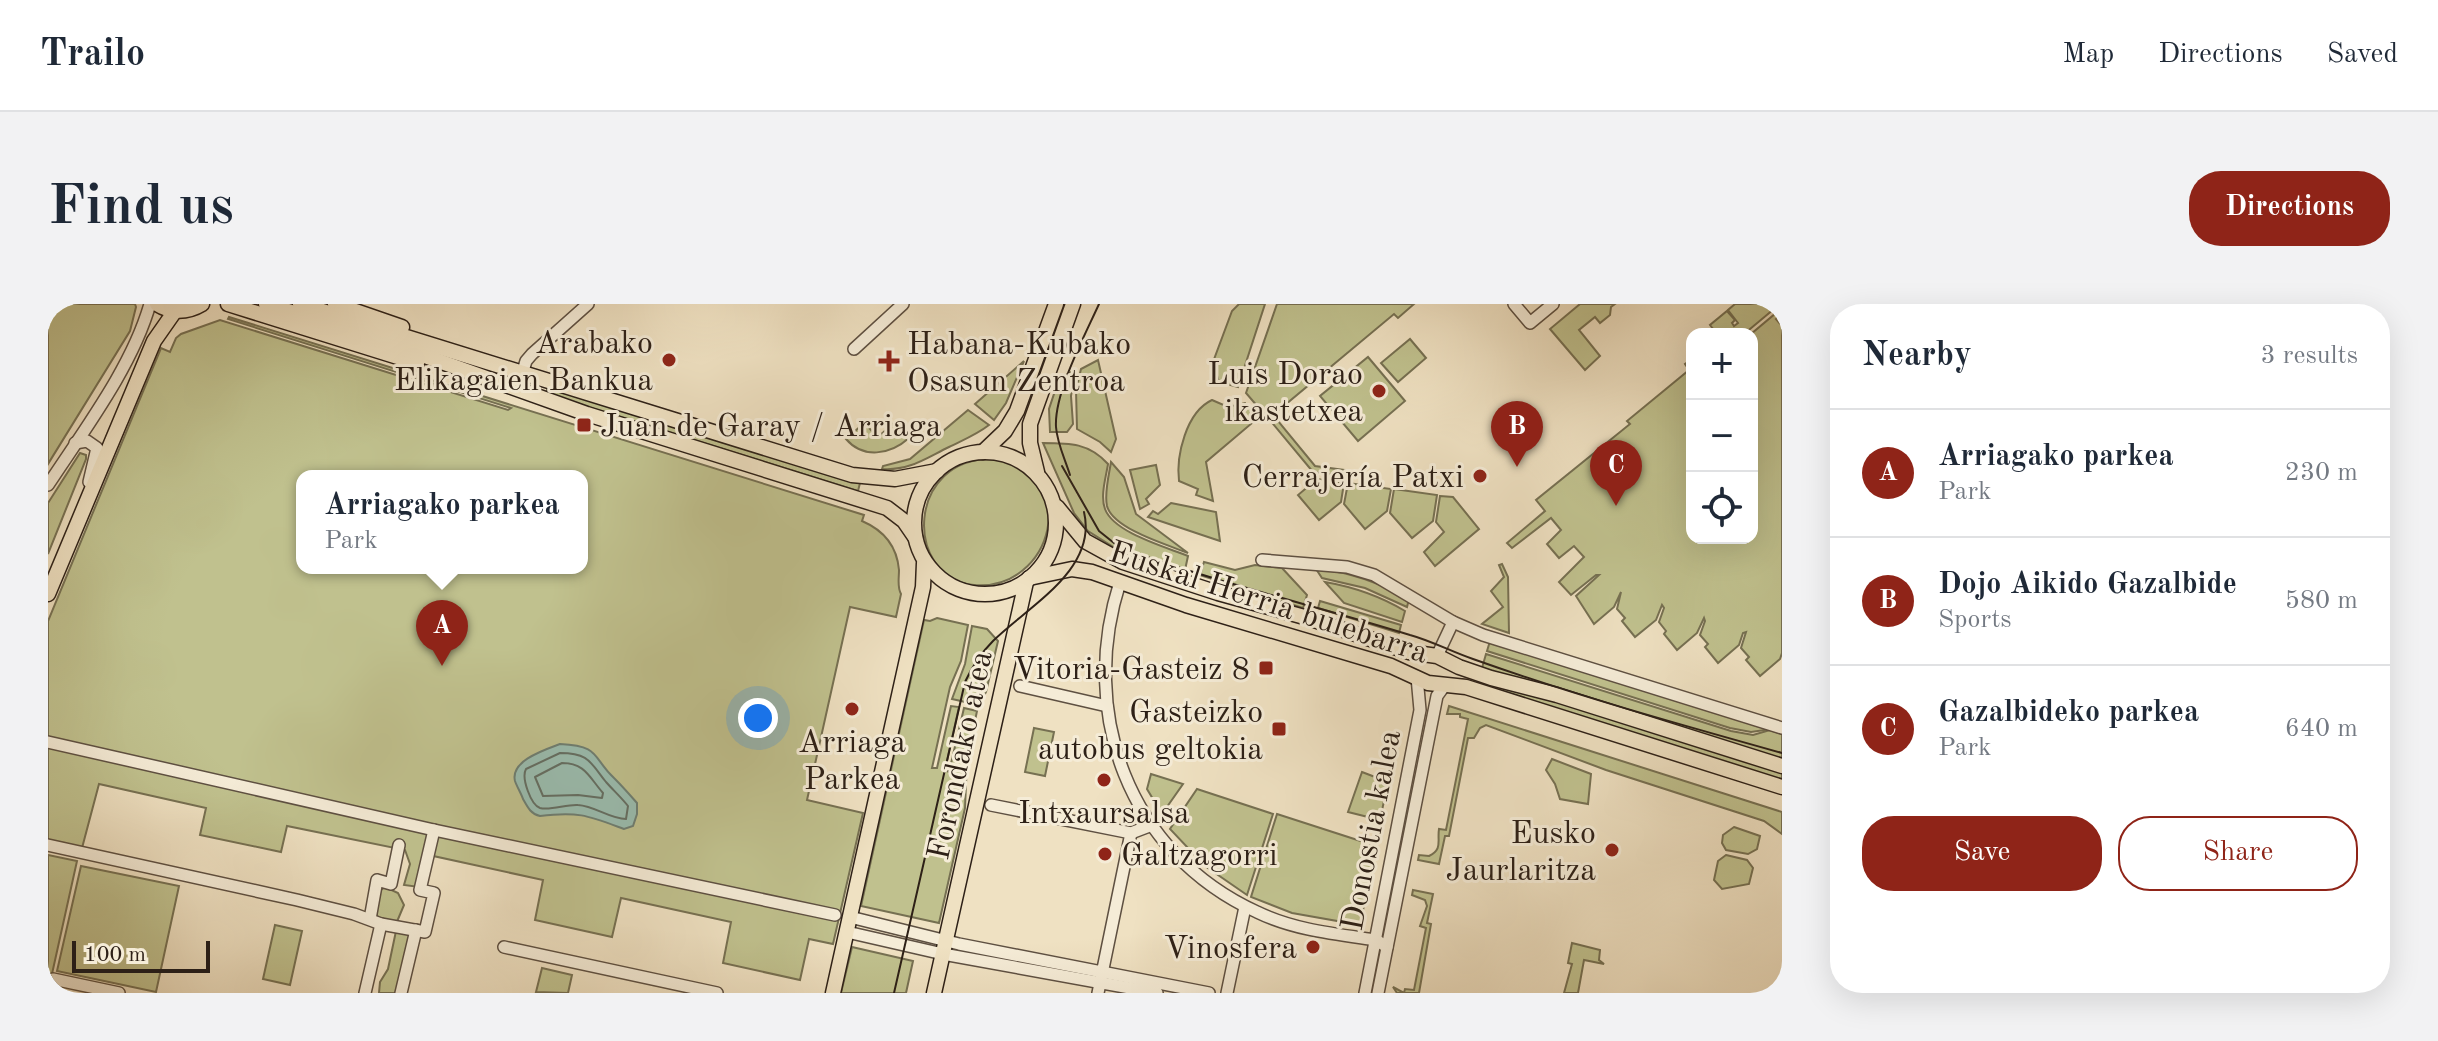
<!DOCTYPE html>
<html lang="en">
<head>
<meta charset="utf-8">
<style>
	body { margin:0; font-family:"Old Standard TT",serif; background:#f2f2f3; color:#1f2937 }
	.controls { position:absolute; right:24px; top:24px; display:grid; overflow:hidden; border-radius:16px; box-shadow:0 8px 32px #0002 }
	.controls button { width:72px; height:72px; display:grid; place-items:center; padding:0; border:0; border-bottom:2px solid #e0e1e3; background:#fff; color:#1f2937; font:40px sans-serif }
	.scale { position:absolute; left:24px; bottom:20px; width:138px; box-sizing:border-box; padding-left:8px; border:4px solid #2d2017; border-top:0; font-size:22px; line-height:28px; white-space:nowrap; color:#2d2017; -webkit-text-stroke:6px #f5ecd7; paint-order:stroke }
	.you { position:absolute; left:710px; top:414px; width:28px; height:28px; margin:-20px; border:6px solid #fff; border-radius:50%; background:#1a73e8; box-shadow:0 0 0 12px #1a73e833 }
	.badge { display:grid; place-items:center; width:52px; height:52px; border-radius:50%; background:#8f2418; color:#fff; font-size:26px; font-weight:700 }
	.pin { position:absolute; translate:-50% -66px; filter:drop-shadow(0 2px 4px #0008) }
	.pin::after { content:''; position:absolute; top:42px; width:28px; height:24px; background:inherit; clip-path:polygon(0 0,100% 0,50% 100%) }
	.popup { position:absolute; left:248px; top:166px; width:292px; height:104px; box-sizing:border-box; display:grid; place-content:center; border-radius:16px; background:#fff; filter:drop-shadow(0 2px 6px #0005); font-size:26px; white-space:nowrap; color:#747a83 }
	.popup b { font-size:30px; color:#1f2937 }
	.popup::after { content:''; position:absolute; left:50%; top:100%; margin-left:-16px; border:16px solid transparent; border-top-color:#fff }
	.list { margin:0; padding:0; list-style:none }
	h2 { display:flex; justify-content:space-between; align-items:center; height:104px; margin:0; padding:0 32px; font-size:34px }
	h2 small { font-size:26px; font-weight:400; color:#747a83 }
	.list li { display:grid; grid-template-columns:52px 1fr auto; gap:24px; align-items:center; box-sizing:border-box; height:128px; padding:0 32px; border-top:2px solid #e0e1e3 }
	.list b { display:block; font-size:30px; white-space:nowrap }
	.list p { margin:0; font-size:26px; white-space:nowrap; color:#747a83 }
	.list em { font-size:26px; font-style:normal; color:#747a83 }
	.actions { display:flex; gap:16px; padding:24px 32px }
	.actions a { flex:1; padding:18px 0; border:2px solid #8f2418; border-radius:32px; text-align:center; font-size:28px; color:#8f2418 }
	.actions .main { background:#8f2418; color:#fff }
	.icon { flex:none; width:44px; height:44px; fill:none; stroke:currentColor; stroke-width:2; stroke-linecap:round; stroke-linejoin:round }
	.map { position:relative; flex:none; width:1734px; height:689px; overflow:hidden; border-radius:32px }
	header { display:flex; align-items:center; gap:48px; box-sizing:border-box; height:112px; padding:0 40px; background:#fff; border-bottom:2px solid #e0e1e3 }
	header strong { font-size:38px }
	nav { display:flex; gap:44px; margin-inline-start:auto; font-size:28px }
	.intro { display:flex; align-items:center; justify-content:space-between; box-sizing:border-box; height:192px; padding:0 48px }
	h1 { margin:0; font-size:56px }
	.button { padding:20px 36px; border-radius:32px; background:#8f2418; color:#fff; font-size:28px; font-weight:700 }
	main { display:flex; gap:48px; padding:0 48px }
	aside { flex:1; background:#fff; border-radius:32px; box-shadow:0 8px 32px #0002 }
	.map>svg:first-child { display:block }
	.green { fill:#c0c18e; stroke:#767052; stroke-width:2; fill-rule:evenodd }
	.water { fill:#9abeb1; stroke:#6e7f73; stroke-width:2 }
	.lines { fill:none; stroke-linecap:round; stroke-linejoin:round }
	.shore { stroke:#646f64; stroke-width:2 }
	.minor-casing { stroke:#5e5042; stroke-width:14 }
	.major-casing { stroke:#2d2017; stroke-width:17 }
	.minor { stroke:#f5ecd7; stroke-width:11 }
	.major { stroke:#efe1c2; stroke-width:14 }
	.tram { stroke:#2d2017; stroke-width:2 }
	.poi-dot { fill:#8f2418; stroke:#f5ecd7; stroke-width:3 }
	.labels { text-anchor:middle; stroke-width:6; stroke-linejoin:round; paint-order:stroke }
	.poi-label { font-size:32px; fill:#2d2017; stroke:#f5ecd7; text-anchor:end }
	.street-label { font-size:32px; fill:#2d2017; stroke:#f5ecd7 }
</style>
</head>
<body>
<header>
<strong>Trailo</strong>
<nav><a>Map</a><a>Directions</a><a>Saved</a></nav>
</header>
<div class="intro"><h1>Find us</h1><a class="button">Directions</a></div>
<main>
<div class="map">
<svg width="1734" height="689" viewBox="0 0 1734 689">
	<rect width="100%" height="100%" fill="#efe1c2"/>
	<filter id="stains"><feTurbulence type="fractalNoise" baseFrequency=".0025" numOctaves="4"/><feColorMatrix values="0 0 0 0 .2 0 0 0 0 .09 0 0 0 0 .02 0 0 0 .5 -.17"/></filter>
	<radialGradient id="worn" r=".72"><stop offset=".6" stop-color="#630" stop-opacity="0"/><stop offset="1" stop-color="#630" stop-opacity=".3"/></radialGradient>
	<g class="green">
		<path d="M0 0H87L88 3 82 27 0 160Z"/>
		<path d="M1191 0H1217L1190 83 1171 78 1165 58 1184 7Z"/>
		<path d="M1229 0H1366L1350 14 1346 10 1225 111 1267 162 1311 168 1305 173 1265 168 1221 115 1224 111 1220 106 1216 110 1198 89Z"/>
		<path d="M1532 0H1567L1563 3 1562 11 1552 19 1547 13 1531 26 1552 52 1537 66 1502 25Z"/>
		<path d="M1687 0H1732L1696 30H1669L1662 21 1679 7 1687 16 1684 19 1686 22 1690 19 1680 6Z"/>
		<path d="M1734 4V10L1728 15 1734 22V349L1732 355 1712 372 1698 356 1701 353 1693 344 1698 328 1695 329 1691 341 1670 359 1657 343 1660 340 1652 331 1657 317 1656 314 1649 329 1629 346 1616 330 1618 327 1611 318 1616 304 1614 301 1608 316 1587 333 1574 317 1577 314 1569 305 1573 288 1566 303 1546 320 1528 292 1551 271H1548L1523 291 1511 278 1536 253 1526 242 1511 254 1499 240 1513 226 1503 214 1464 244 1459 239 1497 207 1488 196 1582 120 1579 117 1641 66 1637 60 1644 55V234H1704L1703 30Z"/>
		<path d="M181 13 816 211 814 217C835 226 849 242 851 266 851 275 849 283 853 290L848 313 802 303 759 496 815 509 785 640 761 635 752 676 675 659 683 618 573 594 564 633 487 616 495 576 385 552 371 583 356 581 362 560 357 546 239 522 233 548 152 531 158 504 51 480 34 544 0 536V317L113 44 122 48 128 34 133 30 172 16 460 106 463 104 180 15ZM254 172H534V264H254Z"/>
		<path d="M1362 35 1378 54 1350 78 1333 59Z"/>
		<path d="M1320 53 1357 97 1310 137 1272 92Z"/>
		<path d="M1050 56 1068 135 1063 148 1052 138 1029 125 1028 86 1033 65Z"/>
		<path d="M976 57 958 99 946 116 927 100Z"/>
		<path d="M1027 66 1023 92 1025 120 1019 128H1002L1001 105 1011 75Z"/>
		<path d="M500 82 812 179 810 187 498 90Z"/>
		<path d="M1164 96 1180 103 1197 99 1210 114 1158 158 1165 197 1148 191 1150 185 1131 177C1128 152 1138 108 1164 96Z"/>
		<path d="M920 106 941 121C928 131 915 136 901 143 878 154 861 167 834 165L835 162 862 155Z"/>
		<path d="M847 118 861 134C842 151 815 155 798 135L816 119 830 133Z"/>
		<path d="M995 139C1022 139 1041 139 1060 160 1058 173 1052 192 1057 205 1066 229 1118 243 1140 252L1137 266 1067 244 1040 227 1026 209Z"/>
		<path d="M32 149 38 151V155L0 250V199Z"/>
		<path d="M946 155C1036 168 1005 288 926 281 855 274 858 152 946 155Z"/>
		<path d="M1063 158 1076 173 1088 210 1140 249C1120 241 1065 225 1059 202 1056 189 1061 171 1063 158Z"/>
		<path d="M1108 161 1112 181 1098 195 1101 200 1092 205 1082 166Z"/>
		<path d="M1269 175 1296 179 1293 198 1271 216 1250 191Z"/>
		<path d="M1300 179 1343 185 1339 207 1317 225 1296 200Z"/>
		<path d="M1346 185 1389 191 1385 217 1364 234 1342 209Z"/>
		<path d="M1392 192 1405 193 1431 225 1387 262 1376 248 1396 228 1388 218Z"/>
		<path d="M1123 199 1168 208 1172 237 1100 213 1105 207 1110 210Z"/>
		<path d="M1156 258 1187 266 1207 261 1234 264 1259 291 1255 304 1152 271Z"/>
		<path d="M1454 260 1460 273 1461 329 1434 320 1455 303 1443 287 1456 273 1451 261Z"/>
		<path d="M1268 265C1304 268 1330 279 1361 295L1359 303 1317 284 1274 274Z"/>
		<path d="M1277 278C1306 283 1332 292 1357 307L1354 318 1296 299Z"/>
		<path d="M1272 297 1353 321 1351 329 1270 304Z"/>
		<path d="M889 314 920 321 913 357 902 383 884 464H889L903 402 911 403 897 466 901 468 916 404 929 407 919 456 917 504 891 619 813 602 876 316 882 317Z"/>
		<path d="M924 322 939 325 950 337 938 388 931 401 904 395 917 360Z"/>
		<path d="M1442 337 1716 424 1717 426 1703 428 1682 424 1439 347Z"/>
		<path d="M1438 350 1683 427 1705 431 1722 426 1734 430V455L1434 364Z"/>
		<path d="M1431 376 1499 394 1734 468V476L1429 380Z"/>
		<path d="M1401 402 1734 508V530L1716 517 1558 466 1438 421 1432 424 1426 434H1420L1401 532H1397L1391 560 1370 556 1371 551 1381 552C1395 545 1389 537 1391 525L1398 526 1420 415 1412 413V410H1399Z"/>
		<path d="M986 424 1006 428 997 472 977 468Z"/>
		<path d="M1504 455 1543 470 1540 500 1512 495 1507 480 1498 466Z"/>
		<path d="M1314 468 1340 478 1332 516 1300 508Z"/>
		<path d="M1103 470 1135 480 1114 510 1099 485Z"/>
		<path d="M1149 485 1225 510 1199 591 1157 562 1122 525Z"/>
		<path d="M1229 510 1328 542 1312 621 1244 609 1203 593Z"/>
		<path d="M1686 523 1712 532 1709 545 1700 550 1678 546 1674 539 1675 531Z"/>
		<path d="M0 551 29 557 0 688Z"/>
		<path d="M1678 551 1699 556 1705 564 1701 580 1674 585 1666 576 1670 557Z"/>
		<path d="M33 562 131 582 108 688 9 667Z"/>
		<path d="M337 583 350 589 356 601 348 620 332 616 328 610 330 588Z"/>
		<path d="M1365 586 1385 590 1379 619 1383 620 1371 689H1349L1345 683 1356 689 1357 685 1366 686 1378 624 1372 622 1379 602 1377 596 1364 591Z"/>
		<path d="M227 621 254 627 242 681 215 675Z"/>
		<path d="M348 627 363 631 350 689H331L332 678 340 665Z"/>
		<path d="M1524 639 1552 646 1551 656 1556 660 1536 656 1530 689H1516L1524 660 1520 659Z"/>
		<path d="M804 643 865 657 858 689H793Z"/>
		<path d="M494 664 524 671 520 689 488 688Z"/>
	</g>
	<path class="water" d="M512 440C554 442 543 453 567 475 575 483 582 491 589 499V510L585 522 576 525C541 512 531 507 492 512 483 510 480 504 475 495 473 489 469 483 467 477 462 457 496 446 512 440Z"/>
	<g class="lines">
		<g class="shore">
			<path d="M512 449C541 449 542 458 558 478 565 486 573 493 580 502L578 515C562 515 547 502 530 501 519 500 502 507 492 504 483 501 473 474 478 465Z"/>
			<path d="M514 459C537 459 541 473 555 489L554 494 530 491 495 492 487 473Z"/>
		</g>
		<defs>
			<g id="minor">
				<path d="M1466 0 1482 19 1505 0"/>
				<path d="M806 45 855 0"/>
				<path d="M475 67 478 57 484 50 540 0"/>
				<path d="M27 139 39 137 49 144 41 178"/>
				<path d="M0 181C36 126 84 63 102 0"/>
				<path d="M1214 256 1299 263 1326 271 1405 318 1435 331 1734 424"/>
				<path d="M1072 278C1030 409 1080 549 1209 608 1246 626 1287 630 1328 636L1339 643"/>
				<path d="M1389 352 1405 318"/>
				<path d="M972 382 1059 402"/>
				<path d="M0 438 386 526 787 611"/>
				<path d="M943 501 1083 529 1104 521"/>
				<path d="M0 541 249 596 306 610 333 620 377 628 386 589 372 586 386 526"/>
				<path d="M802 613 911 640 1161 689"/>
				<path d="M322 615 329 576 343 580 351 541"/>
				<path d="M799 628 895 650 1109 689"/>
				<path d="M456 643 669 689"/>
				<path d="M5 675 71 689"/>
				<path d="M317 689 333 620"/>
				<path d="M353 689 368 626"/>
				<path d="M1050 689 1083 529"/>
				<path d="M1179 689 1197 603"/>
				<path d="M1317 689 1372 406 1369 373"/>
				<path d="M1330 689 1389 392 1397 381"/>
			</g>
			<g id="major">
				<path d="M109 0C123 9 139 9 154 0"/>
				<path d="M180 0 369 59"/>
				<path d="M218 0 332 36 539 110 839 204 856 217 867 233"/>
				<path d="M252 0 804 171 847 175 889 167"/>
				<path d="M287 0 354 23"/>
				<circle cx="937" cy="219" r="71"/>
				<path d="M935 148 957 127 969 107 1008 0"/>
				<path d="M989 168 982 139V120L1025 0"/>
				<path d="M1009 203 1037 237 1075 258 1170 289 1260 314 1361 348 1389 352 1411 363 1443 374 1509 391 1734 462"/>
				<path d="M981 274 1024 265 1044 268 1138 301 1343 362 1380 379 1418 383 1734 483"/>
				<path d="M0 290 106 37 127 7"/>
				<path d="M785 689 875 283 876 259"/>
				<path d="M886 689 978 278"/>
			</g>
		</defs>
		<use href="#minor" class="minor-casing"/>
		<use href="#major" class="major-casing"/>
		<use href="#minor" class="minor"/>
		<use href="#major" class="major"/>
		<g class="tram">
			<path d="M1014 162 1051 227 1071 243C1166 278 1265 301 1362 331 1384 337 1404 348 1425 355 1526 391 1630 420 1734 449"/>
			<path d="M1022 171C1017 155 1009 139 1008 123 1006 89 1037 31 1051 0"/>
			<path d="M846 689 917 378C924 363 933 349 945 337 979 303 1050 266 1036 208"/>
		</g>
	</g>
	<g class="poi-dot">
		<circle cx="621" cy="56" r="8"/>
		<path d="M837 45h8v8h8v8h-8v8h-8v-8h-8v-8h8z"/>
		<circle cx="1331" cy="87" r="8"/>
		<rect x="528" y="113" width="16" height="16" rx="4"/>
		<circle cx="1432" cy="172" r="8"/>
		<rect x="1210" y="356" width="16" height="16" rx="4"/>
		<circle cx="804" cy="405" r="8"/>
		<rect x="1223" y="417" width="16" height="16" rx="4"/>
		<circle cx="1056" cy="476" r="8"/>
		<circle cx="1564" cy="546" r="8"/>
		<circle cx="1057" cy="550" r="8"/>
		<circle cx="1265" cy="643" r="8"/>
	</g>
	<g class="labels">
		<g class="poi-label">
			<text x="605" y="49">Arabako<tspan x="605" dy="37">Elikagaien Bankua</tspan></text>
			<text x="859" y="50" text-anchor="start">Habana-Kubako<tspan x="859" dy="37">Osasun Zentroa</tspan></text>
			<text x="1315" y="80">Luis Dorao<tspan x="1315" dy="37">ikastetxea</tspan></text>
			<text x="552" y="132" text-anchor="start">Juan de Garay / Arriaga</text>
			<text x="1416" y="183">Cerrajería Patxi</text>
			<text x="1202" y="375">Vitoria-Gasteiz 8</text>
			<text x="1215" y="418">Gasteizko<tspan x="1215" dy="37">autobus geltokia</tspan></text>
			<text x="804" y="448" text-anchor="middle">Arriaga<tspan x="804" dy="37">Parkea</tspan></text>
			<text x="1056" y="519" text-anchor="middle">Intxaursalsa</text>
			<text x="1548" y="539">Eusko<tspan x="1548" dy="37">Jaurlaritza</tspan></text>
			<text x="1073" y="561" text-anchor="start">Galtzagorri</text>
			<text x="1249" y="654">Vinosfera</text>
		</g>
		<g class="street-label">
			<text transform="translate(1221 297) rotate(18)" y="11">Euskal Herria bulebarra</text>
			<text transform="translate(911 451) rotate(-78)" y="11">Forondako atea</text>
			<text transform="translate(1322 526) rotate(-79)" y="11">Donostia kalea</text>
		</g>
	</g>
	<rect width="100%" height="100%" filter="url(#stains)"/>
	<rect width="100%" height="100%" fill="url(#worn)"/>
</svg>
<div class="controls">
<button>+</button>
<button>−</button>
<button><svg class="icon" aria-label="locate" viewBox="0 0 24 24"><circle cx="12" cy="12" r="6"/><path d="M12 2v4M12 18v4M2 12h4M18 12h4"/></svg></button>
</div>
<div class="scale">100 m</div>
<div class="you"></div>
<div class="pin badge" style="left:394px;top:362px">A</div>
<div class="popup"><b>Arriagako parkea</b>Park</div>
<div class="pin badge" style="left:1469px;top:163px">B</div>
<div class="pin badge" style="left:1568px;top:202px">C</div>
</div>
<aside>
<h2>Nearby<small>3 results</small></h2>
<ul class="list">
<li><span class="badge">A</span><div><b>Arriagako parkea</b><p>Park</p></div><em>230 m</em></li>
<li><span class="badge">B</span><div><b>Dojo Aikido Gazalbide</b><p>Sports</p></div><em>580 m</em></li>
<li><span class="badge">C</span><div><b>Gazalbideko parkea</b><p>Park</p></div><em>640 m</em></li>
</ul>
<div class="actions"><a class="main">Save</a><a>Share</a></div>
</aside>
</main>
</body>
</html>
